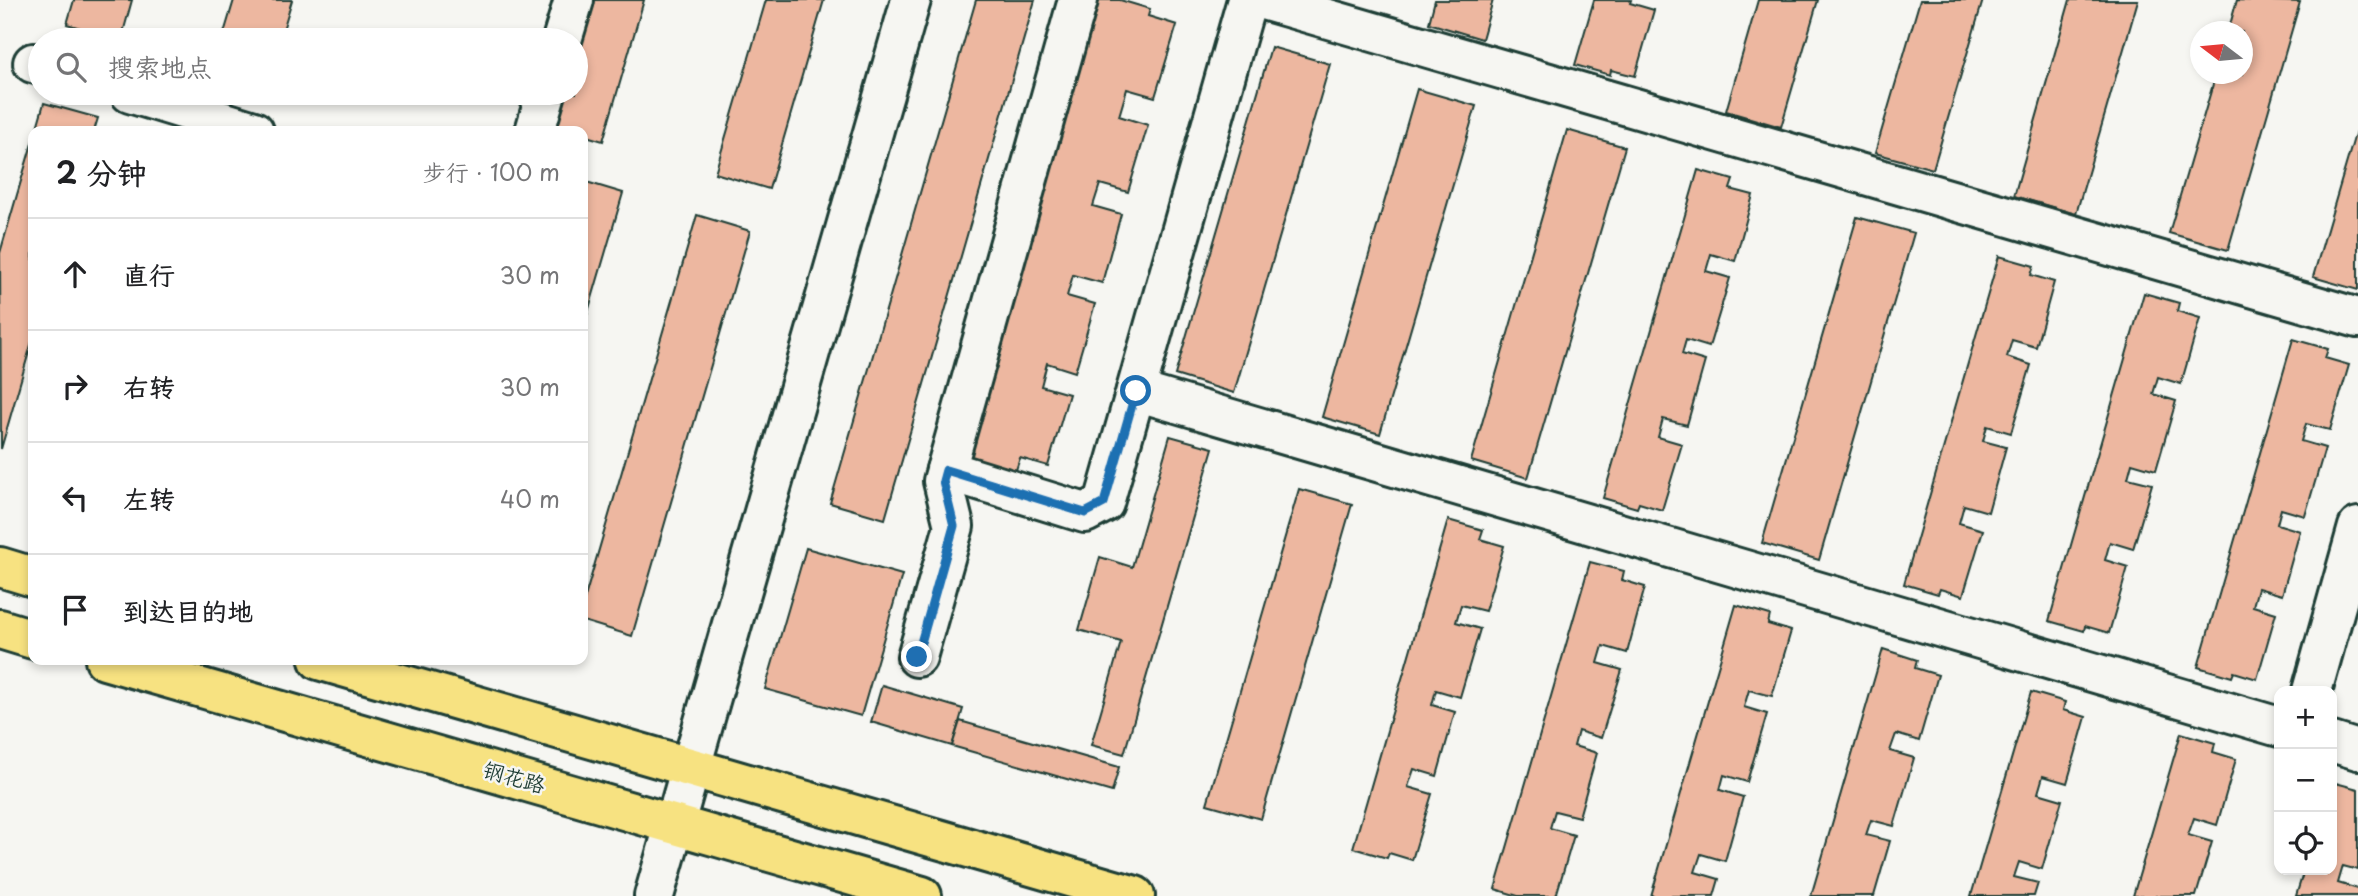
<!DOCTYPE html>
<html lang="zh">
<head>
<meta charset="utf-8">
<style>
	body { margin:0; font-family:"Playpen Sans","LXGW WenKai TC",sans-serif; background:#f2f2f2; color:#202124 }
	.controls { position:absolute; right:21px; bottom:21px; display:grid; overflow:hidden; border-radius:14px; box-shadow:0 4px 10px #0003 }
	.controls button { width:63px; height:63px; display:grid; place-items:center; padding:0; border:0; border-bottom:2px solid #e0e0e0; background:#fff; color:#202124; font:35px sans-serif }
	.compass { position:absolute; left:2190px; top:21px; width:63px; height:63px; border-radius:50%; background:#fff; box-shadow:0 4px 10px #0003; rotate:286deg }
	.stop { position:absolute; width:21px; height:21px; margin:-16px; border:5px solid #1f6fb2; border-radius:50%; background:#fff }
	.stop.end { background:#1f6fb2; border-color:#fff; box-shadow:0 2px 7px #0008 }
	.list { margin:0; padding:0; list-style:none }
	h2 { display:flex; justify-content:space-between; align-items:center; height:91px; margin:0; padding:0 28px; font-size:30px }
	h2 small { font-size:23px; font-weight:400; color:#757577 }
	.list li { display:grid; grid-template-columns:46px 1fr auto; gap:21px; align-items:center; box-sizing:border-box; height:112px; padding:0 28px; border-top:2px solid #e0e0e0 }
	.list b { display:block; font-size:26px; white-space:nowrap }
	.list em { font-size:23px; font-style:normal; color:#757577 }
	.icon { flex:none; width:38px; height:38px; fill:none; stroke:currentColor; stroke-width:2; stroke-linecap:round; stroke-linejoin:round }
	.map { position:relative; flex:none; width:2358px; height:896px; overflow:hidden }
	.search { position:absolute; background:#fff; box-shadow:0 4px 10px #0003; left:28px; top:28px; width:560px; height:77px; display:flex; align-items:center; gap:18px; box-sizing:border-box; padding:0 24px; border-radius:38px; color:#757577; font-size:26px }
	.panel { position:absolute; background:#fff; box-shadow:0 4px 10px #0003; left:28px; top:126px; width:560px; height:539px; border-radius:14px }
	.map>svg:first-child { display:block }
	.building { fill:#edb7a0; stroke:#1f3d34; stroke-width:2 }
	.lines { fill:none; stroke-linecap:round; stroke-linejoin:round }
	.minor-casing { stroke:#1f3d34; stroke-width:44 }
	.major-casing { stroke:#1f3d34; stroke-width:44 }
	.minor { stroke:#f6f6f2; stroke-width:38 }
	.major { stroke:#f7e281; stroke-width:38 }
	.route { stroke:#1f6fb2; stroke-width:9 }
	.labels { text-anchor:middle; stroke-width:5; stroke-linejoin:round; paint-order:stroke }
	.street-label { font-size:21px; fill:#1f3d34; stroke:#f6f6f2 }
</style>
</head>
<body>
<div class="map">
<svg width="2358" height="896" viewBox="0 0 2358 896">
	<rect width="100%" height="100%" fill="#f6f6f2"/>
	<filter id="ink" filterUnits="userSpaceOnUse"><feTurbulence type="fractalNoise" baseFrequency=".0143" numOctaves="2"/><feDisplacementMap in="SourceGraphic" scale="14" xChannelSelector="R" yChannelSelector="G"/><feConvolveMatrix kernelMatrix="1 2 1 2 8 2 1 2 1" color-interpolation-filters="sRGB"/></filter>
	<g filter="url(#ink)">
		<g class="building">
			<path d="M74 0H132L121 40 67 24Z"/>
			<path d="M234 0H292L280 40H222Z"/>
			<path d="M586 0H644L603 141 583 135V131L550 125 559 93H576V40Z"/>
			<path d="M766 0H824L769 189 715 173Z"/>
			<path d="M976 0H1035L885 519 830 503Z"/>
			<path d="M1099 0H1120L1150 9 1148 16 1177 25 1155 97 1127 89 1119 116 1148 125 1128 192 1100 184 1093 206 1121 214 1102 283 1073 275 1067 296 1095 304 1075 372 1047 363 1041 386 1069 394 1048 466 1020 458 1016 470 966 456Z"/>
			<path d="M1435 0H1493L1482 39 1429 23Z"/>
			<path d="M1594 0H1631L1630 3 1654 10 1635 76 1611 70 1610 75 1575 65Z"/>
			<path d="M1758 0H1818L1781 127 1726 111Z"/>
			<path d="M1920 0H1983L1933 169 1875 153Z"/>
			<path d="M2070 0H2138L2076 214 2014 196Z"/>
			<path d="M2237 0 2300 2 2228 250 2169 233 2216 74H2242V32H2228Z"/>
			<path d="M1271 47 1330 64 1234 393 1175 375Z"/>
			<path d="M1417 89 1476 106 1380 434 1322 417Z"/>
			<path d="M44 103 98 118 94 131H36Z"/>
			<path d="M2358 124V290L2313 277Z"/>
			<path d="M1567 130 1625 147 1528 478 1471 461Z"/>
			<path d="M33 140V338L1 449 0 253Z"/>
			<path d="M1698 170 1733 180 1730 189 1753 195 1735 261 1711 254 1706 271 1730 278 1709 347 1686 340 1682 354 1705 361 1687 425 1663 419 1658 437 1682 444 1662 510 1639 503 1637 508 1603 498Z"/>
			<path d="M583 181 623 193 583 329Z"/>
			<path d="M697 215 750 231 632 636 583 621V604Z"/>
			<path d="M1857 217 1914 233 1819 560 1762 543Z"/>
			<path d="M1999 256 2034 266 2031 275 2054 282 2036 347 2012 340 2007 357 2031 365 2011 433 1987 426 1983 441 2006 447 1988 512 1964 505 1959 523 1983 530 1963 596 1940 589 1938 594 1904 584Z"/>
			<path d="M2144 293 2179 303 2177 311 2200 318 2181 384 2158 377 2153 394 2176 401 2156 470 2132 463 2128 478 2152 484 2133 549 2110 542 2105 560 2128 567 2109 633 2085 626 2084 631 2049 621Z"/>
			<path d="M2293 339 2328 349 2325 358 2349 365 2330 430 2306 424 2301 441 2325 448 2305 516 2281 509 2277 524 2300 531 2282 595 2258 588 2253 606 2276 613 2257 679 2234 672 2232 677 2198 667Z"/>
			<path d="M1170 436 1213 448 1124 754 1091 745 1121 642 1079 630 1100 557 1132 567Z"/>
			<path d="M1299 489 1352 504 1261 819 1207 804Z"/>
			<path d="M1448 520 1483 530 1480 539 1504 546 1485 611 1461 605 1456 622 1480 629 1460 697 1436 690 1432 705 1455 712 1437 776 1414 769 1408 787 1432 794 1412 860 1389 853 1387 858 1353 848Z"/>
			<path d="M806 548 902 575 861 716 765 689Z"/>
			<path d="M1590 562 1624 571 1622 580 1645 587 1627 653 1603 646 1598 663 1622 670 1601 738 1578 731 1574 746 1597 753 1579 817 1555 811 1550 828 1574 835 1556 896H1518L1495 889Z"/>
			<path d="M1736 605 1770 615 1768 624 1791 631 1772 696 1749 690 1744 707 1767 714 1747 782 1724 775 1720 790 1743 797 1725 861 1701 854 1695 872 1719 879 1714 896H1651Z"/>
			<path d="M1883 649 1917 660 1915 668 1938 675 1919 741 1896 734 1890 751 1914 758 1894 826 1871 820 1866 835 1890 841 1874 896H1811Z"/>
			<path d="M882 685 963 709 952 746 871 722Z"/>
			<path d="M2031 692 2065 702 2063 710 2086 717 2067 783 2043 776 2038 793 2062 800 2042 869 2019 862 2014 877 2038 883 2034 896H1971Z"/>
			<path d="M960 721 1119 767 1112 792 952 746Z"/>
			<path d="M2181 733 2215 743 2213 752 2236 759 2217 825 2194 818 2188 835 2212 842 2196 896H2133Z"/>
			<path d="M2332 782 2358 789V870L2343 866 2338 883 2358 889V896H2296L2304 870H2332Z"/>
		</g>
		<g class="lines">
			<defs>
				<g id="minor">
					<path d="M1263 0 2358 318"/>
					<path d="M562 40 574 0"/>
					<path d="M33 63 40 65"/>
					<path d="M130 93 254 131"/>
					<path d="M535 131 546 93"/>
					<path d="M1136 391 2279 727"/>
					<path d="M946 470 1085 513 1104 503 1247 0"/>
					<path d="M917 657 954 526 943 481 1078 0"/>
					<path d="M2312 691 2358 527"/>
					<path d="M2332 742 2358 750"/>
					<path d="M654 896 911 0"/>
				</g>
				<g id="major">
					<path d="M0 567 33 577"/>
					<path d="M0 629 33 639"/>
					<path d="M105 660 922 896"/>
					<path d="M319 660 1135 896"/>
				</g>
			</defs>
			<use href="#minor" class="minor-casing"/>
			<use href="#major" class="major-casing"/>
			<use href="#minor" class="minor"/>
			<use href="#major" class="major"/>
		</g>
	</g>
	<g class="lines" filter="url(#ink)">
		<path class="route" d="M917 657 954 526 943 481 946 470 1085 513 1104 503 1136 391"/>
	</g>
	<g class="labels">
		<g class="street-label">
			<text transform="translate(514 778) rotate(16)" y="7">钢花路</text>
		</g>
	</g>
</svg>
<div class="controls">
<button>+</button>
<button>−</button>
<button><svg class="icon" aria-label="locate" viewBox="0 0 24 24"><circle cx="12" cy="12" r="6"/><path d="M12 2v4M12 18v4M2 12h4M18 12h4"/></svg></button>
</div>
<svg class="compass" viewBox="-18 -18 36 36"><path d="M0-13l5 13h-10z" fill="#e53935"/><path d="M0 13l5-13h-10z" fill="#757577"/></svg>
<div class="stop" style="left:1136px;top:391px"></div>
<div class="stop end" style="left:917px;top:657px"></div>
<div class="search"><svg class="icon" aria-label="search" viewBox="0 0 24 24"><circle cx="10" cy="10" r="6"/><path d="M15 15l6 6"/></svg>搜索地点</div>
<section class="panel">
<h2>2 分钟<small>步行 · 100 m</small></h2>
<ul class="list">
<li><svg class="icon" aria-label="ahead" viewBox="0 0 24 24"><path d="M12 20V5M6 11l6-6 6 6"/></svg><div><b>直行</b></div><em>30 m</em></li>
<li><svg class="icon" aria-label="right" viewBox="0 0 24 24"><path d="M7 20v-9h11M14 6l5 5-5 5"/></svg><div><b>右转</b></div><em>30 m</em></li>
<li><svg class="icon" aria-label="left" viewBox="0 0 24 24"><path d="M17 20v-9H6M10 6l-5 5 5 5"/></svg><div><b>左转</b></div><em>40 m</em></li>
<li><svg class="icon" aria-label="arrive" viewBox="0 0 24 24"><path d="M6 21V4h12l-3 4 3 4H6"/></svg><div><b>到达目的地</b></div></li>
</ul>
</section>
</div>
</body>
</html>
